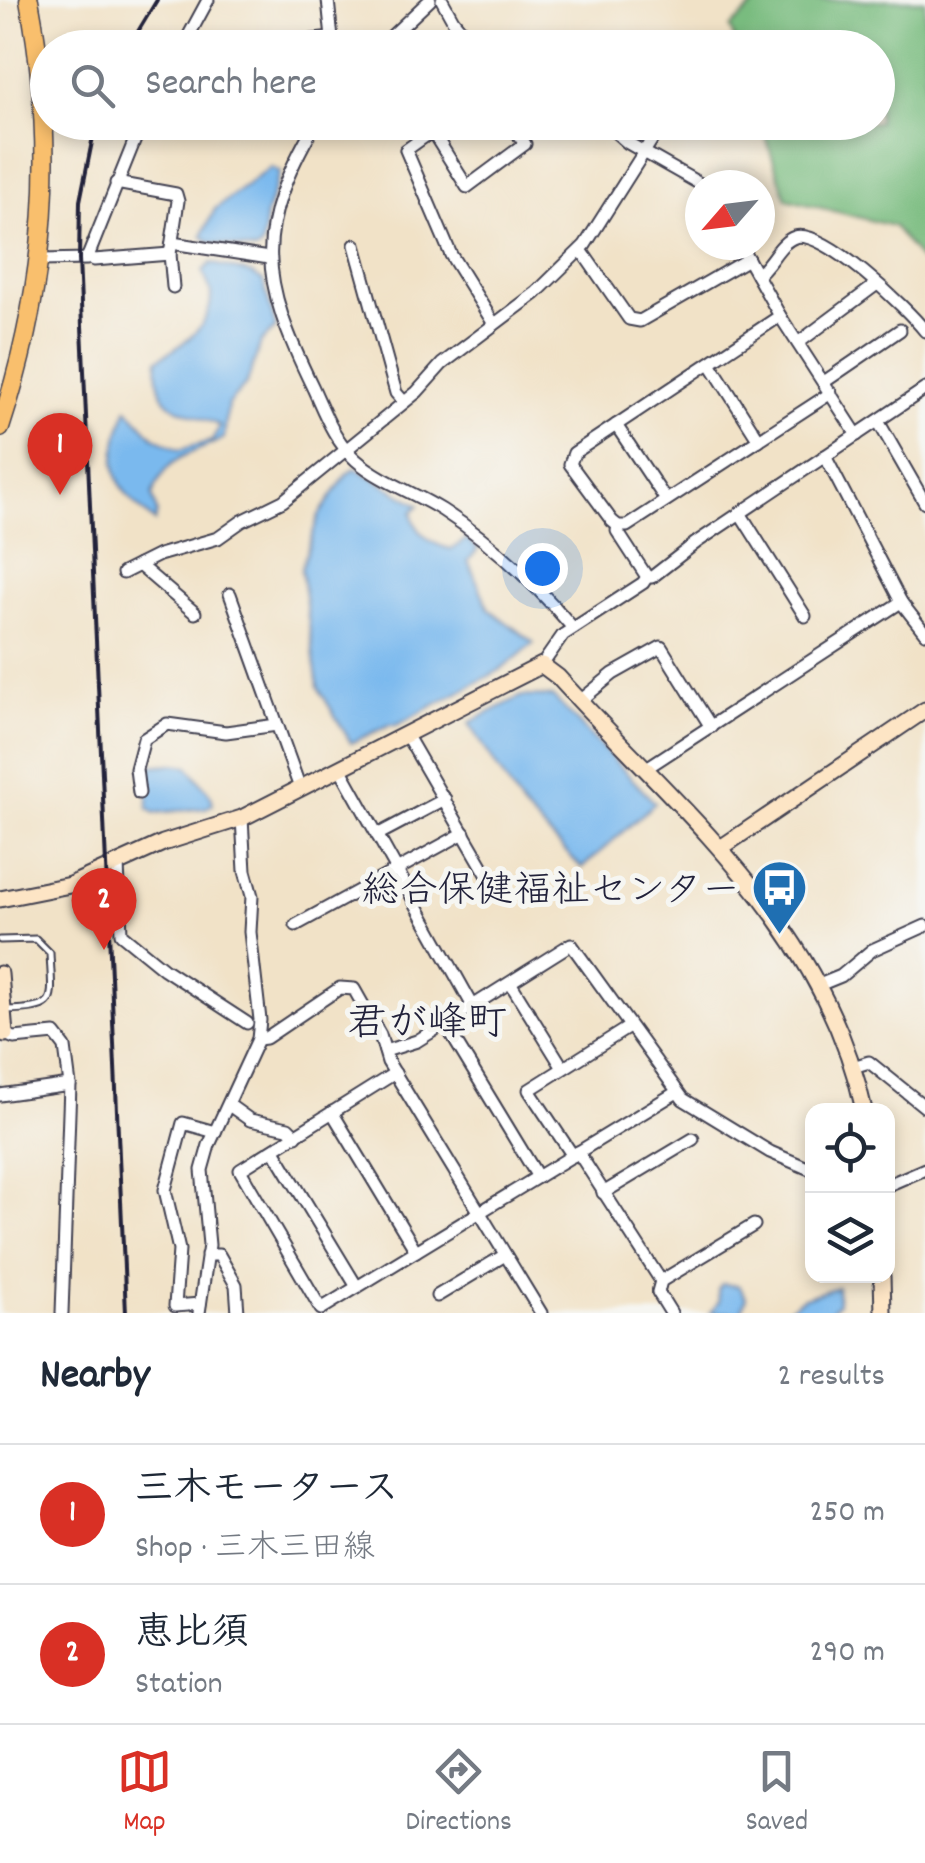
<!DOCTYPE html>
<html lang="en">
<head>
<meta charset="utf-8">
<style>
	body { margin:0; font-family:Dekko,"Klee One",sans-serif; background:#f2f2f3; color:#1f2937 }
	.controls { position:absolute; right:30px; bottom:30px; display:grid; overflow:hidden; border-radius:20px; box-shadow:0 5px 15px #0003 }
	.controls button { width:90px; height:90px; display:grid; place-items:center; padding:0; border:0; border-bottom:2px solid #e0e1e3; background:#fff; color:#1f2937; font:50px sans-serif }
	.compass { position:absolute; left:685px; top:170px; width:90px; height:90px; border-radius:50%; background:#fff; box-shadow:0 5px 15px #0003; rotate:242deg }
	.you { position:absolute; left:542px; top:568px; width:35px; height:35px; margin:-25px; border:8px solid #fff; border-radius:50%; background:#1a73e8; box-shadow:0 0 0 15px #1a73e833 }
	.badge { display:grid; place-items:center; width:65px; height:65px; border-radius:50%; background:#d93025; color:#fff; font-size:32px; font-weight:700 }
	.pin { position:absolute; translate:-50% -82px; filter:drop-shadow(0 2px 5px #0008) }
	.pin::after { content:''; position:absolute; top:52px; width:35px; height:30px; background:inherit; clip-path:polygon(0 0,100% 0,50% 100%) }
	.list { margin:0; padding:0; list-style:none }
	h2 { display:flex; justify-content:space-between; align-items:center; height:130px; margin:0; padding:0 40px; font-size:42px }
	h2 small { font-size:32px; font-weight:400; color:#747a83 }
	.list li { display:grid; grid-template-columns:65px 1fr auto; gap:30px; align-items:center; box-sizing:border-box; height:140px; padding:0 40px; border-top:2px solid #e0e1e3 }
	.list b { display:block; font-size:38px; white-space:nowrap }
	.list p { margin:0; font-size:32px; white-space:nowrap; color:#747a83 }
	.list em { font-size:32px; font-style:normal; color:#747a83 }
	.icon { flex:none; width:55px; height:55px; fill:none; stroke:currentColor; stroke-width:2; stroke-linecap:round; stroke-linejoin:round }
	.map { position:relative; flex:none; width:925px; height:1313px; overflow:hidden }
	.search { position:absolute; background:#fff; box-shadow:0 5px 15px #0003; left:30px; right:30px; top:30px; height:110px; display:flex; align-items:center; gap:25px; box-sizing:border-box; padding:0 35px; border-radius:55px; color:#747a83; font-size:38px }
	.sheet { height:410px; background:#fff }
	nav { display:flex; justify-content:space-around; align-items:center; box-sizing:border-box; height:140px; border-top:2px solid #e0e1e3; background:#fff; font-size:28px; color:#747a83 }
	nav a { display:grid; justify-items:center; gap:5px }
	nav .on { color:#d93025 }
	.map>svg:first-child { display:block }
	.forest { fill:#79bc7f; stroke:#4e6f5d; stroke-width:2.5 }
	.water { fill:#7ab9ee; stroke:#4e6e94; stroke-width:2.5 }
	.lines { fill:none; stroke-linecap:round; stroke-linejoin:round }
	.lane-casing { stroke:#413f50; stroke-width:9 }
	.street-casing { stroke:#413f50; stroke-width:15 }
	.secondary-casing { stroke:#413f50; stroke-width:19 }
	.primary-casing { stroke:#413f50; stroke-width:21 }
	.lane { stroke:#fff; stroke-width:5 }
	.street { stroke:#fff; stroke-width:11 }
	.secondary { stroke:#fde5c5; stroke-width:15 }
	.primary { stroke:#f9bf6d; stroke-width:18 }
	.rail { stroke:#22223b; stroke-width:4 }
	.labels { text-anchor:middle; stroke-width:10; stroke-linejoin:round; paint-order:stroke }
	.poi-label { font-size:38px; fill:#22223b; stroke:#f6f6f2; text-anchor:end }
	.neighbourhood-label { font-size:40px; fill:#22223b; stroke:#f6f6f2 }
</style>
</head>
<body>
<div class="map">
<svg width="925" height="1313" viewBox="0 0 925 1313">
	<rect width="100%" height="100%" fill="#f6f6f2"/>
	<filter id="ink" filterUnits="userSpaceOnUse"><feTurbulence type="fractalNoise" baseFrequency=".01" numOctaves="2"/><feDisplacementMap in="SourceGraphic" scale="20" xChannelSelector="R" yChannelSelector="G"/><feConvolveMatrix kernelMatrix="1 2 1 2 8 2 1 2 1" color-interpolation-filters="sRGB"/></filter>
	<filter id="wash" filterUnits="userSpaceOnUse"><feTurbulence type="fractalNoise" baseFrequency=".0048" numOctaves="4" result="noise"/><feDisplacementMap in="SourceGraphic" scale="40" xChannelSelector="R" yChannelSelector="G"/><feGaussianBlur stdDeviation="2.25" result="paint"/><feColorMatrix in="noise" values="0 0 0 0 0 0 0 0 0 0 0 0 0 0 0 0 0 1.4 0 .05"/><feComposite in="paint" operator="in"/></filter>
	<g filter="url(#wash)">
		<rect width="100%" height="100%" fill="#f1e2c7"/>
		<path class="forest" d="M760 0H925V266L893 226 786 199 761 123 878 122V48L737 47 730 28Z"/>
		<g class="water">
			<path d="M271 167 280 172 266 214 262 246 256 251 210 242 202 236 215 209Z"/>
			<path d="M211 263 252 274 263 281 276 328 261 342 247 383 228 404 224 438C188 458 169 451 152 495L157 513 155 522C107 482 108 465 127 408L153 436 179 450 212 441 220 426C183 407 153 414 158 359 183 345 212 327 211 294 210 286 205 279 203 271Z"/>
			<path d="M355 468 419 505 412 512C415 533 433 546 452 549L467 539 478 549 468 561 489 609 534 643 502 669 397 725H389L351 743 318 687 301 569 319 515 347 474Z"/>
			<path d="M522 696 553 697 655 803 582 868 523 808 469 723Z"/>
			<path d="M173 764 188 766 211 796 213 804 205 808 155 813 148 808V766Z"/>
			<path d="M722 1284 739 1286 746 1298 741 1313H710L719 1302 718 1290Z"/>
			<path d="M837 1287 838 1303 829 1313H781L804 1298Z"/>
		</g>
	</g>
	<g filter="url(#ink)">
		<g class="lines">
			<defs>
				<path id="lane" d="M0 940 36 939 50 953C52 1004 60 1008 5 1010"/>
				<g id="street">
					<path d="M328 0 333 48"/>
					<path d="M442 0 453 20 476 48"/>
					<path d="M182 48 208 0"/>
					<path d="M241 48 332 38"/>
					<path d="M379 48 430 0"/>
					<path d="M316 122C253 231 259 277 313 388 324 412 335 442 356 460 380 481 415 493 442 510 490 541 536 584 573 628"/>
					<path d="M445 122 406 150 451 255 494 324"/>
					<path d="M604 122 628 143 702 185"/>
					<path d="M432 131 467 187 525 144 509 122"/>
					<path d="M116 183 176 194 178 201 170 254 173 287"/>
					<path d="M172 243 269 258"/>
					<path d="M355 245 396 393 404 402"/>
					<path d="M740 245 780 316 857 435"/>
					<path d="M581 250 629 319 640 321 748 259"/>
					<path d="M88 256 94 260 170 254"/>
					<path d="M41 260 87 259 142 122"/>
					<path d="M757 275C771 265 779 242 795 237 823 228 907 308 925 331"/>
					<path d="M780 316 574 453 570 464 612 521 618 526H627L831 393"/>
					<path d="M798 343 877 284"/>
					<path d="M710 363 759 440"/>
					<path d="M824 382 900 330"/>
					<path d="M878 421 925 503"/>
					<path d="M616 425 666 500"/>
					<path d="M825 456 901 602 925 633"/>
					<path d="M740 513 805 616"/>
					<path d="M139 565 195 613"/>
					<path d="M123 573 159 555 218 538 242 521 283 501 417 392 442 364 536 293 585 245 663 122"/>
					<path d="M647 577H652L697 542 925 389"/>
					<path d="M230 594 300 788"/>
					<path d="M542 665 563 635 643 583 647 577 617 531 618 526"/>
					<path d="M580 701 613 674 661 647 711 727"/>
					<path d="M407 736 491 881"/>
					<path d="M340 768 474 1008"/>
					<path d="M645 769 901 602"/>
					<path d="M139 793 136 769 144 739 167 724 226 732 277 725"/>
					<path d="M377 835 445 799"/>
					<path d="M118 864 121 934 164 969 247 1023"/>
					<path d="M296 925 464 833"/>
					<path d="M511 984 563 1068"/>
					<path d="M819 985 841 976 872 950 925 926"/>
					<path d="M445 1024 538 1177"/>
					<path d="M5 1034 14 1038 55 1034 65 1047 70 1085 62 1313"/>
					<path d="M258 1039 266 1038 340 988 354 989 380 1035 388 1062 541 1313"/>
					<path d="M385 1051 417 1041 571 944 683 1099 770 1152 812 1170"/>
					<path d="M853 1067 869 1062 925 1107"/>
					<path d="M395 1073 240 1170 321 1309 677 1092"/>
					<path d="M0 1095 70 1085"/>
					<path d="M229 1105 250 1120 288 1128 296 1136"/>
					<path d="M332 1112 416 1251"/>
					<path d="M274 1150 357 1287"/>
					<path d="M578 1152 661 1281"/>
					<path d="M573 1156 529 1090 629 1027"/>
					<path d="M888 1185 925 1169"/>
					<path d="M603 1193 693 1139"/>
					<path d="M207 1255H219L236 1285 238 1313"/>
					<path d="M437 1296 505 1255"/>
					<path d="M200 1304 175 1306 179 1250 165 1190 183 1123 215 1132"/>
					<path d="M199 1313 209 1245 202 1170 209 1145 258 1039 260 1020 250 932 252 896 245 871 242 818"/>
					<path d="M671 1313 658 1292 661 1281 754 1225"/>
				</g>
				<g id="secondary">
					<path d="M722 847 925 710"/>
					<path d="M0 899 70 885 163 843 242 818 542 665 558 677C681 813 823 922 864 1110"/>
					<path d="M0 974 5 1034"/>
					<path d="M882 1276 883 1313"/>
				</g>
				<path id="primary" d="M0 428C47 285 57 149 29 0"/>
			</defs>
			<use href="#lane" class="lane-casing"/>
			<use href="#street" class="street-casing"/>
			<use href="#secondary" class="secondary-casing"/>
			<use href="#primary" class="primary-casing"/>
			<use href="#lane" class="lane"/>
			<use href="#street" class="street"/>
			<use href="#secondary" class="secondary"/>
			<use href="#primary" class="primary"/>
			<g class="rail">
				<path d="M128 48 157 0"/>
				<path d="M96 122 80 201 79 259 126 1313"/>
			</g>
		</g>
	</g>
	<defs>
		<symbol id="bus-pin" viewBox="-11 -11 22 30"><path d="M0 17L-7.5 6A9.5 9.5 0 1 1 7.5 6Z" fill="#1f6fb2" stroke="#f6f6f2"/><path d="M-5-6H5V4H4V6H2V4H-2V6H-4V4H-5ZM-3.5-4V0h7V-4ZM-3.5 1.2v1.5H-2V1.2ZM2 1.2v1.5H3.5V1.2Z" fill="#fff"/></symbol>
	</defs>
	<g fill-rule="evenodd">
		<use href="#bus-pin" x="748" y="856" width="63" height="86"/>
	</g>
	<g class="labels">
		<g class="poi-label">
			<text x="740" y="901">総合保健福祉センター</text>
		</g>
		<g class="neighbourhood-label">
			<text x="427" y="1034">君が峰町</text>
		</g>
	</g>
</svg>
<div class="controls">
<button><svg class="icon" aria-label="locate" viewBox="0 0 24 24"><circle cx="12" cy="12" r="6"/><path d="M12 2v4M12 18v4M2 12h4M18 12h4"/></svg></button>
<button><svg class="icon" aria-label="layers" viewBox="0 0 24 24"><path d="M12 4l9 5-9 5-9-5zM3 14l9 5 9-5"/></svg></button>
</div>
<svg class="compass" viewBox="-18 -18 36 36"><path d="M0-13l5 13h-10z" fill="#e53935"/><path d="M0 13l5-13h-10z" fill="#747a83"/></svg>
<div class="you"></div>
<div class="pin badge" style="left:60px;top:495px">1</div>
<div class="pin badge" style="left:104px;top:950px">2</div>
<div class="search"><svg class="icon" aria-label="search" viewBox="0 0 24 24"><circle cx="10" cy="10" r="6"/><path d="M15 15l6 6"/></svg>Search here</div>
</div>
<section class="sheet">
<h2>Nearby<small>2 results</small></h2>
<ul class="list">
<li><span class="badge">1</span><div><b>三木モータース</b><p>Shop · 三木三田線</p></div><em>250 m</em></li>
<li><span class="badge">2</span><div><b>恵比須</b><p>Station</p></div><em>290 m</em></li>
</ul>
</section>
<nav>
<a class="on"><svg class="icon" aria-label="map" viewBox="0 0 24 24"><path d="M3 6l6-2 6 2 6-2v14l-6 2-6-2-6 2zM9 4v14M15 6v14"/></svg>Map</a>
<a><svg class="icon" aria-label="directions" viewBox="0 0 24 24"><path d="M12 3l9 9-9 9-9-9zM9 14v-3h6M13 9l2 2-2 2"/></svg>Directions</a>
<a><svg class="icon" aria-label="saved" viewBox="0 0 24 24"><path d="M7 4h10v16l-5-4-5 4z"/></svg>Saved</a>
</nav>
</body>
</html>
